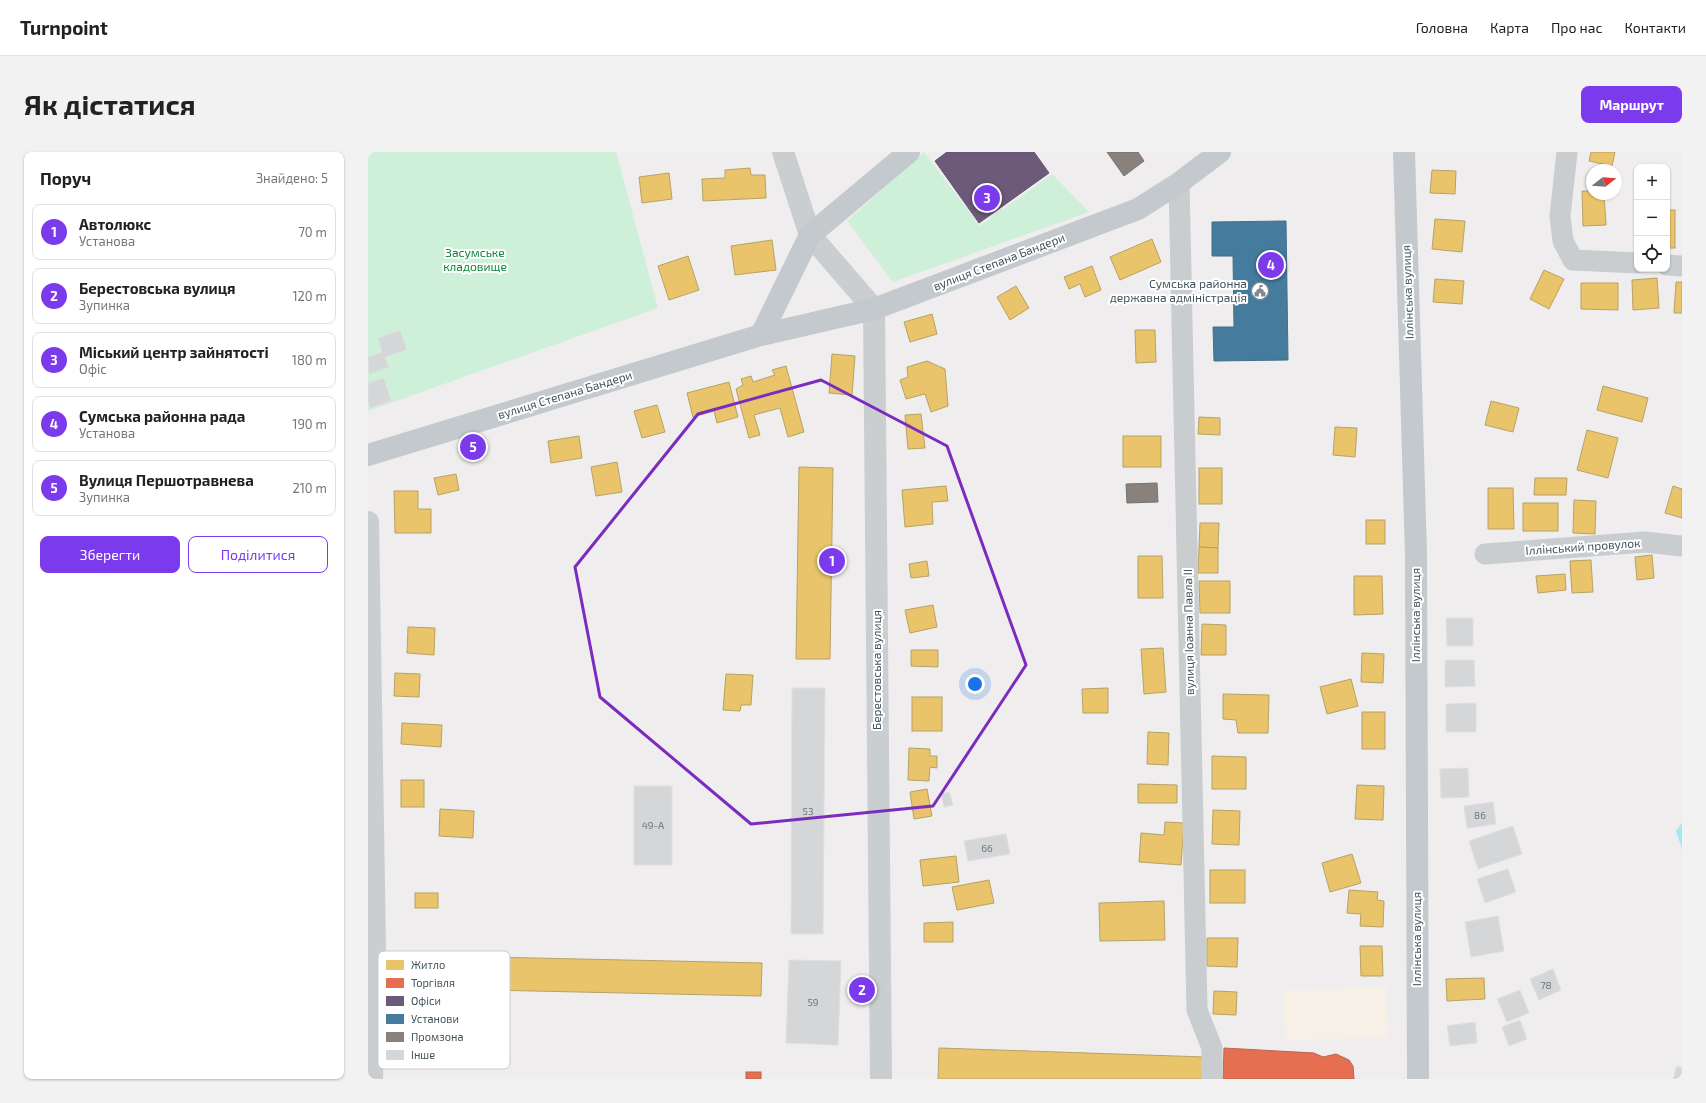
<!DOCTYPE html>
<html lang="uk">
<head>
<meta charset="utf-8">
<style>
	body { margin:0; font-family:"Exo 2",sans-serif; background:#f2f2f2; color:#222 }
	.controls { position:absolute; right:12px; top:12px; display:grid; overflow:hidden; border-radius:8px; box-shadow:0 1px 3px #0004 }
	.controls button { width:36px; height:36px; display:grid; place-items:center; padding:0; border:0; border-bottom:1px solid #e0e0e0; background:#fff; color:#222; font:20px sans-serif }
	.compass { position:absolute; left:1218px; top:12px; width:36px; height:36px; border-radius:50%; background:#fff; box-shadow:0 1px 3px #0004; rotate:73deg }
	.you { position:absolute; left:607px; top:532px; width:14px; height:14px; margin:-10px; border:3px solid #fff; border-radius:50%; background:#1a73e8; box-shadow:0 0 0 6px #1a73e833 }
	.badge { display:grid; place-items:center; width:26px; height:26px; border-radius:50%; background:#7c3aed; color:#fff; font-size:13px; font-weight:700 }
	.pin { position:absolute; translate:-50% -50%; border:2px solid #fff; box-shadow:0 1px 4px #0006 }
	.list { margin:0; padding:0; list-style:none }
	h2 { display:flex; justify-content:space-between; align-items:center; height:52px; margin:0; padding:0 16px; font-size:17px }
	h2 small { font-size:13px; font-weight:400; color:#767676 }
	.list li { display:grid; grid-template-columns:26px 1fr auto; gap:12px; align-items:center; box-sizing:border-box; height:56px; margin:0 8px 8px; padding:0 8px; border:1px solid #e0e0e0; border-radius:8px }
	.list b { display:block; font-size:15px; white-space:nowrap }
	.list p { margin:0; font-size:13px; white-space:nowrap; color:#767676 }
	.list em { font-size:13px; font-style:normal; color:#767676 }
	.actions { display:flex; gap:8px; padding:12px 16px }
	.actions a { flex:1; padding:9px 0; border:1px solid #7c3aed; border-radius:8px; text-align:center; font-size:14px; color:#7c3aed }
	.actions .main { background:#7c3aed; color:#fff }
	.icon { flex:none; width:22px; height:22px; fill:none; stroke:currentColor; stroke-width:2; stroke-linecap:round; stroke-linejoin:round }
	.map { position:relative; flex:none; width:1314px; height:927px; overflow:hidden; border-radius:8px }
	header { display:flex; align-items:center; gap:24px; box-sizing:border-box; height:56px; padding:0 20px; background:#fff; border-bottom:1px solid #e0e0e0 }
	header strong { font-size:19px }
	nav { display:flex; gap:22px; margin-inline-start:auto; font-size:14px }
	.intro { display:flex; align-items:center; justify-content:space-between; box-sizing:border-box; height:96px; padding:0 24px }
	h1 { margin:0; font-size:28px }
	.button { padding:10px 18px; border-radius:8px; background:#7c3aed; color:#fff; font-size:14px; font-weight:700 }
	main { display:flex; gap:24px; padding:0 24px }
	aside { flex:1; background:#fff; border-radius:8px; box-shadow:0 1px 3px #0004 }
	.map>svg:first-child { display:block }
	.commercial { fill:#f7f0e7 }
	.green { fill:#cff0d8 }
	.water { fill:#9feaf3 }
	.homes { fill:#e9c46a; stroke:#b7a266 }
	.shops { fill:#e76f51; stroke:#b66754 }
	.offices { fill:#6d597a; stroke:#605771 }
	.public { fill:#457b9d; stroke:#446f8a }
	.industry { fill:#8a817c; stroke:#757372 }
	.building { fill:#d5d6d7; stroke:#e0dfe0 }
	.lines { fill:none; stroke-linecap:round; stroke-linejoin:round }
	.street { stroke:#c9cdcf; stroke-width:21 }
	.secondary { stroke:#caced0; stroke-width:22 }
	.primary { stroke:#c4c9cd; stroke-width:22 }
	.marked { fill:none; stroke:#7b2cbf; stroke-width:3; stroke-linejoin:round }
	.labels { text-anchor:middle; stroke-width:4; stroke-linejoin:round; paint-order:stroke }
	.number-label { font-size:10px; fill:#69757c }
	.park-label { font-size:12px; fill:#0c843c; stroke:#fff }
	.street-label { font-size:12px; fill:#43535c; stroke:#fff }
	.poi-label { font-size:12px; fill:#43535c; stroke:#fff; text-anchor:end }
	.key { fill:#fff; stroke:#c7cbce; stroke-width:1 }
	.key-label { font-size:11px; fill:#43535c }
</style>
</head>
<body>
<header>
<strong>Turnpoint</strong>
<nav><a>Головна</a><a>Карта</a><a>Про нас</a><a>Контакти</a></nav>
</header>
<div class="intro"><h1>Як дістатися</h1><a class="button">Маршрут</a></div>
<main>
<aside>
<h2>Поруч<small>Знайдено: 5</small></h2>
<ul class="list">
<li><span class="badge">1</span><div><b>Автолюкс</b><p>Установа</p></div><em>70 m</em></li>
<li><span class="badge">2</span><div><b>Берестовська вулиця</b><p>Зупинка</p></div><em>120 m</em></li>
<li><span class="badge">3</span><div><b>Міський центр зайнятості</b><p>Офіс</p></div><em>180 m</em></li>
<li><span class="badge">4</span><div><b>Сумська районна рада</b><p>Установа</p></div><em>190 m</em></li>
<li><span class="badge">5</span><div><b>Вулиця Першотравнева</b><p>Зупинка</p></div><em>210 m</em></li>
</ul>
<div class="actions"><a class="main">Зберегти</a><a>Поділитися</a></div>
</aside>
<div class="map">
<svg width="1314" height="927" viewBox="0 0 1314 927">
	<rect width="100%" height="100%" fill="#efeded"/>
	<path class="commercial" d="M1018 835 1020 885 917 889 915 839Z"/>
	<g class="green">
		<path d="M0 0H248L290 156 0 259Z"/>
		<path d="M556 0 612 74 684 22 721 60 525 130 479 69Z"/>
	</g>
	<path class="water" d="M1314 671V697L1308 679Z"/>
	<g class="homes">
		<path d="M1223 0H1247L1244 14 1221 9Z"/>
		<path d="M382 16 383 23H397L398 46 335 49 334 27 357 26V18Z"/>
		<path d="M1064 18 1088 19 1087 42 1062 41Z"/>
		<path d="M301 21 304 47 274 51 271 25Z"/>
		<path d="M1214 39H1224V42H1236L1238 73 1215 74Z"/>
		<rect x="1299" y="58" width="8" height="38"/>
		<path d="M1067 67 1097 69 1094 100 1064 97Z"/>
		<path d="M784 87 793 110 752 128 742 105Z"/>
		<path d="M404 88 408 118 367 123 363 94Z"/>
		<path d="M320 104 331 138 301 148 290 114Z"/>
		<path d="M724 114 733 138 717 145 712 132 701 137 696 125Z"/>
		<path d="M1176 118 1196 127 1181 157 1162 147Z"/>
		<path d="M1289 126 1291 156 1265 158 1264 128Z"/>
		<path d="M1067 127 1096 129 1094 152 1065 150Z"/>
		<path d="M1308 130H1314V161H1306Z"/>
		<path d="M1213 131H1250V158L1213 157Z"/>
		<path d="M648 134 661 156 642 168 629 145Z"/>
		<path d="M564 162 569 182 542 190 536 170Z"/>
		<path d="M767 178H787L788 210 768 211Z"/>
		<path d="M464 202 487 204 484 243 461 241Z"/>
		<path d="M559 209 577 217 580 254 563 260 557 242 538 247 532 228 540 225 539 215Z"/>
		<path d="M418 214 436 280 420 285 412 256 386 263 392 283 381 286 368 237 375 233 373 227 383 224 385 230 407 223 404 218Z"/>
		<path d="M361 230 370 265 349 271 346 259 325 265 319 241Z"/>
		<path d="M1235 234 1280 246 1274 270 1229 258Z"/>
		<path d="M1123 249 1151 256 1145 280 1117 273Z"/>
		<path d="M289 253 297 280 274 286 266 259Z"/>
		<path d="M553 262 557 296 540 297 537 263Z"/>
		<path d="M831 265 852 266V283L830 282Z"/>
		<path d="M967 275 989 276 987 305 965 303Z"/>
		<path d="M1219 278 1250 286 1240 326 1209 318Z"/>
		<path d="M211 284 214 306 183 311 180 289Z"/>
		<rect x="755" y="284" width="38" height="31"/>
		<path d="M249 310 254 340 228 344 223 315Z"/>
		<path d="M431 315 465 316 462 507H428Z"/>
		<rect x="831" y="316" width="23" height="36"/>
		<path d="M88 322 91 338 70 343 66 326Z"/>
		<path d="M1167 326H1199L1198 343H1166Z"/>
		<path d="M578 334 580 349 564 350 565 372 537 375 534 338Z"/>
		<path d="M1305 334 1314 337V366L1297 361Z"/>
		<path d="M1120 336H1145L1146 377H1120Z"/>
		<path d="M26 339H50V357H63V381H27Z"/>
		<path d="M1206 348 1228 349 1227 382 1205 381Z"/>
		<rect x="1155" y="351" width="35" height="28"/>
		<rect x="998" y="368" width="19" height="24"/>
		<path d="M832 371H851L850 396 831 395Z"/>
		<path d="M831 395 850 396V421H830Z"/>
		<path d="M1284 403 1286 426 1269 428 1267 405Z"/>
		<path d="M770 404H794L795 446H770Z"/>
		<path d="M1223 408 1225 440 1204 441 1202 409Z"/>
		<path d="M559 409 561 424 543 426 541 412Z"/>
		<path d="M1197 422 1198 438 1170 441 1168 424Z"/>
		<path d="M986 424H1014L1015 462 986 463Z"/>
		<path d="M831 429H862V461H832Z"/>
		<path d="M565 453 569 475 542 481 537 458Z"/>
		<path d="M834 472 858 473V503H833Z"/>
		<path d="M40 475 67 476 66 503 39 501Z"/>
		<path d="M795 496 798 540 776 542 773 497Z"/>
		<path d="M543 498H570V515L543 514Z"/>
		<path d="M994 501 1016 502 1015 531 993 530Z"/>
		<path d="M27 521 52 522 51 545 26 544Z"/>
		<path d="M358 522 385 523 383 553H373L372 559 355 558Z"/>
		<path d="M983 527 990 554 959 562 952 535Z"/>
		<path d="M740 536V561H715L714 537Z"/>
		<path d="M855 542 901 543 900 581H870L868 568 855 567Z"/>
		<rect x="544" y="545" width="30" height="34"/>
		<rect x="994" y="560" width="23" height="37"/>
		<path d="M34 571 74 573 73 595 33 592Z"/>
		<path d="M780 580 801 581 800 613 779 612Z"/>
		<path d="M541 596 562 597V604H569V616L562 615 561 629 540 628Z"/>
		<path d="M844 604 878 605V637H844Z"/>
		<rect x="33" y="628" width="23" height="27"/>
		<path d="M770 632 809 633V651H770Z"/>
		<path d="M989 633 1016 634 1015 668 987 667Z"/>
		<path d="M559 637 564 664 546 667 542 640Z"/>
		<path d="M72 657 106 659 105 686 71 684Z"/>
		<path d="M845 658 872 659 871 693 844 692Z"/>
		<path d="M797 670 816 671 813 713 771 710 773 681 796 683Z"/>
		<path d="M984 702 993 731 962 740 954 711Z"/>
		<path d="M588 704 591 730 555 734 552 708Z"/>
		<rect x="842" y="718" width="35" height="33"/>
		<path d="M621 728 626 751 589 758 584 735Z"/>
		<path d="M981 738 1010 740 1009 748 1016 749 1015 775 992 774 993 762 979 761Z"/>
		<rect x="47" y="741" width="23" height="15"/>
		<path d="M796 749 797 788 732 789 731 751Z"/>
		<path d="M585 770V790H556V771Z"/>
		<path d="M839 786H870L869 815 839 814Z"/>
		<path d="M992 794H1014L1015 824H993Z"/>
		<path d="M75 804 394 811 393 844 74 837Z"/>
		<path d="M1116 826 1117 847 1079 849 1078 827Z"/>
		<path d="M846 839 869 840 868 863 845 862Z"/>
		<path d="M571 896 837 905 836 927H570Z"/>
	</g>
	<g class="shops">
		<path d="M856 896 946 901 955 905 968 902 981 908 985 914 986 927H855Z"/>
		<rect x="378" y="920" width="15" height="7"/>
	</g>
	<path class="offices" d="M579 0H666L681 21 611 71 567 9Z"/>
	<path class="public" d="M918 69 920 208 846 209 845 175H866L865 104H844V70Z"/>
	<g class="industry">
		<path d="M739 0H770L776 9 756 24Z"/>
		<path d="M789 331 790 350 759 351 758 332Z"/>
	</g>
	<g class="building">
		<path d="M32 178 39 198 17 205 21 215 1 222 0 205 14 200 10 186Z"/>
		<path d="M16 226 23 249 2 256 0 250V231Z"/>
		<path d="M1078 466H1105V494H1079Z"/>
		<path d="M1077 508H1106L1107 534 1077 535Z"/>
		<path d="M424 536H457L455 782H423Z"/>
		<path d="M1108 551V580H1078V552Z"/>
		<path d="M1100 616 1101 645 1073 646 1072 617Z"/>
		<rect x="266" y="634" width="38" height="79"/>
		<path d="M581 640 585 653 576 655 573 642Z"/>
		<path d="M1125 650 1128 672 1099 676 1096 654Z"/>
		<path d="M1145 674 1154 702 1110 717 1101 689Z"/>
		<path d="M638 682 642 702 600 709 596 689Z"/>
		<path d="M1140 717 1148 740 1117 751 1109 727Z"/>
		<path d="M1130 764 1136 799 1103 805 1097 770Z"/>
		<path d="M421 808 473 809 470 893 418 891Z"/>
		<path d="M1185 817 1193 838 1171 848 1162 827Z"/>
		<path d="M1152 838 1161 861 1139 870 1129 847Z"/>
		<path d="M1152 868 1159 887 1141 894 1134 875Z"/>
		<path d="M1107 870 1109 891 1082 894 1079 874Z"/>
		<path d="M1309 914 1314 916V927H1305Z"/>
	</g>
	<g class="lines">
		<g class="street">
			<path d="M1199 0 1192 64 1195 89 1205 108 1269 111"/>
			<path d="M811 31 829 858 844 896V927"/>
			<path d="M1299 113 1314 114"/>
			<path d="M1117 402 1277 390 1314 394"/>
		</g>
		<g class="secondary">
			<path d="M415 0 442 83 506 157 513 927"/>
			<path d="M0 370 7 794 4 927"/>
		</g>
		<g class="primary">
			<path d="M1036 0 1048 403 1050 927"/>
			<path d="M393 183 442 83 541 0"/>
			<path d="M0 303 393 183 506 157 770 57 811 31 852 0"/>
		</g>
	</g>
	<path class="marked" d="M453 228 579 294 658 513 565 654 383 672 232 545 207 415 330 262Z"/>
	<defs>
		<symbol id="civic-ring" viewBox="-11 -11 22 22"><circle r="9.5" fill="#fff" stroke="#7f898f" stroke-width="1.5"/><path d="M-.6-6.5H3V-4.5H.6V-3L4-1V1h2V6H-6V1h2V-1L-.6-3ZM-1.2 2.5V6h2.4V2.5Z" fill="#7f898f"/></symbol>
	</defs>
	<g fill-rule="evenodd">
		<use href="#civic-ring" x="882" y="129" width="20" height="20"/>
	</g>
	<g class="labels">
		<g class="number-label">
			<text x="440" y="663">53</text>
			<text x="1112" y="667">86</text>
			<text x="285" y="677">49-А</text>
			<text x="619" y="700">66</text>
			<text x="1178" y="837">78</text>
			<text x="445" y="854">59</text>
		</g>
		<g class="park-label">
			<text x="107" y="105">Засумське<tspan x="107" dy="14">кладовище</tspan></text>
		</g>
		<g class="street-label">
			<text transform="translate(631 110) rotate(-21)" y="4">вулиця Степана Бандери</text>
			<text transform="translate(1040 140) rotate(-92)" y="4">Іллінська вулиця</text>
			<text transform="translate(197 243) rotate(-17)" y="4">вулиця Степана Бандери</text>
			<text transform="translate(1215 395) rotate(-4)" y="4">Іллінський провулок</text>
			<text transform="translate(1048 463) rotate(-90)" y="4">Іллінська вулиця</text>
			<text transform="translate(821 480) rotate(-91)" y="4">вулиця Іоанна Павла II</text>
			<text transform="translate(509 518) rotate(-90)" y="4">Берестовська вулиця</text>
			<text transform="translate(1049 787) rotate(-90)" y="4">Іллінська вулиця</text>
		</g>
		<g class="poi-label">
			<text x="879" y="136">Сумська районна<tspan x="879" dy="14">державна адміністрація</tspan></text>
		</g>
	</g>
	<rect x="10" y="799" width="132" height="118" rx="6" class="key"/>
	<rect x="18" y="808" width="18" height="10" fill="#e9c46a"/>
	<rect x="18" y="826" width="18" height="10" fill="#e76f51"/>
	<rect x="18" y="844" width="18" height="10" fill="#6d597a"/>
	<rect x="18" y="862" width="18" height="10" fill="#457b9d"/>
	<rect x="18" y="880" width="18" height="10" fill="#8a817c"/>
	<rect x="18" y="898" width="18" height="10" fill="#d5d6d7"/>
	<g class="key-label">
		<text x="43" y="817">Житло</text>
		<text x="43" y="835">Торгівля</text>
		<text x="43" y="853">Офіси</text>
		<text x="43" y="871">Установи</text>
		<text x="43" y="889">Промзона</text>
		<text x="43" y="907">Інше</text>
	</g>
</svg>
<div class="controls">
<button>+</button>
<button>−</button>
<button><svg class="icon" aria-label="locate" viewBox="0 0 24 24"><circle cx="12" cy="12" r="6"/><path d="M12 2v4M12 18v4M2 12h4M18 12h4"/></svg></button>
</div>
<svg class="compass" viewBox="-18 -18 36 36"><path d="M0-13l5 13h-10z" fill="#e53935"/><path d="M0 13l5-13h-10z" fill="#767676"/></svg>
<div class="you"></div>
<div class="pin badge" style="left:464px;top:409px">1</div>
<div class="pin badge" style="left:494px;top:838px">2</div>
<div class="pin badge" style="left:619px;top:46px">3</div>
<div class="pin badge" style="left:903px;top:113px">4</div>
<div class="pin badge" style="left:105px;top:295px">5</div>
</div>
</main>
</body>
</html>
